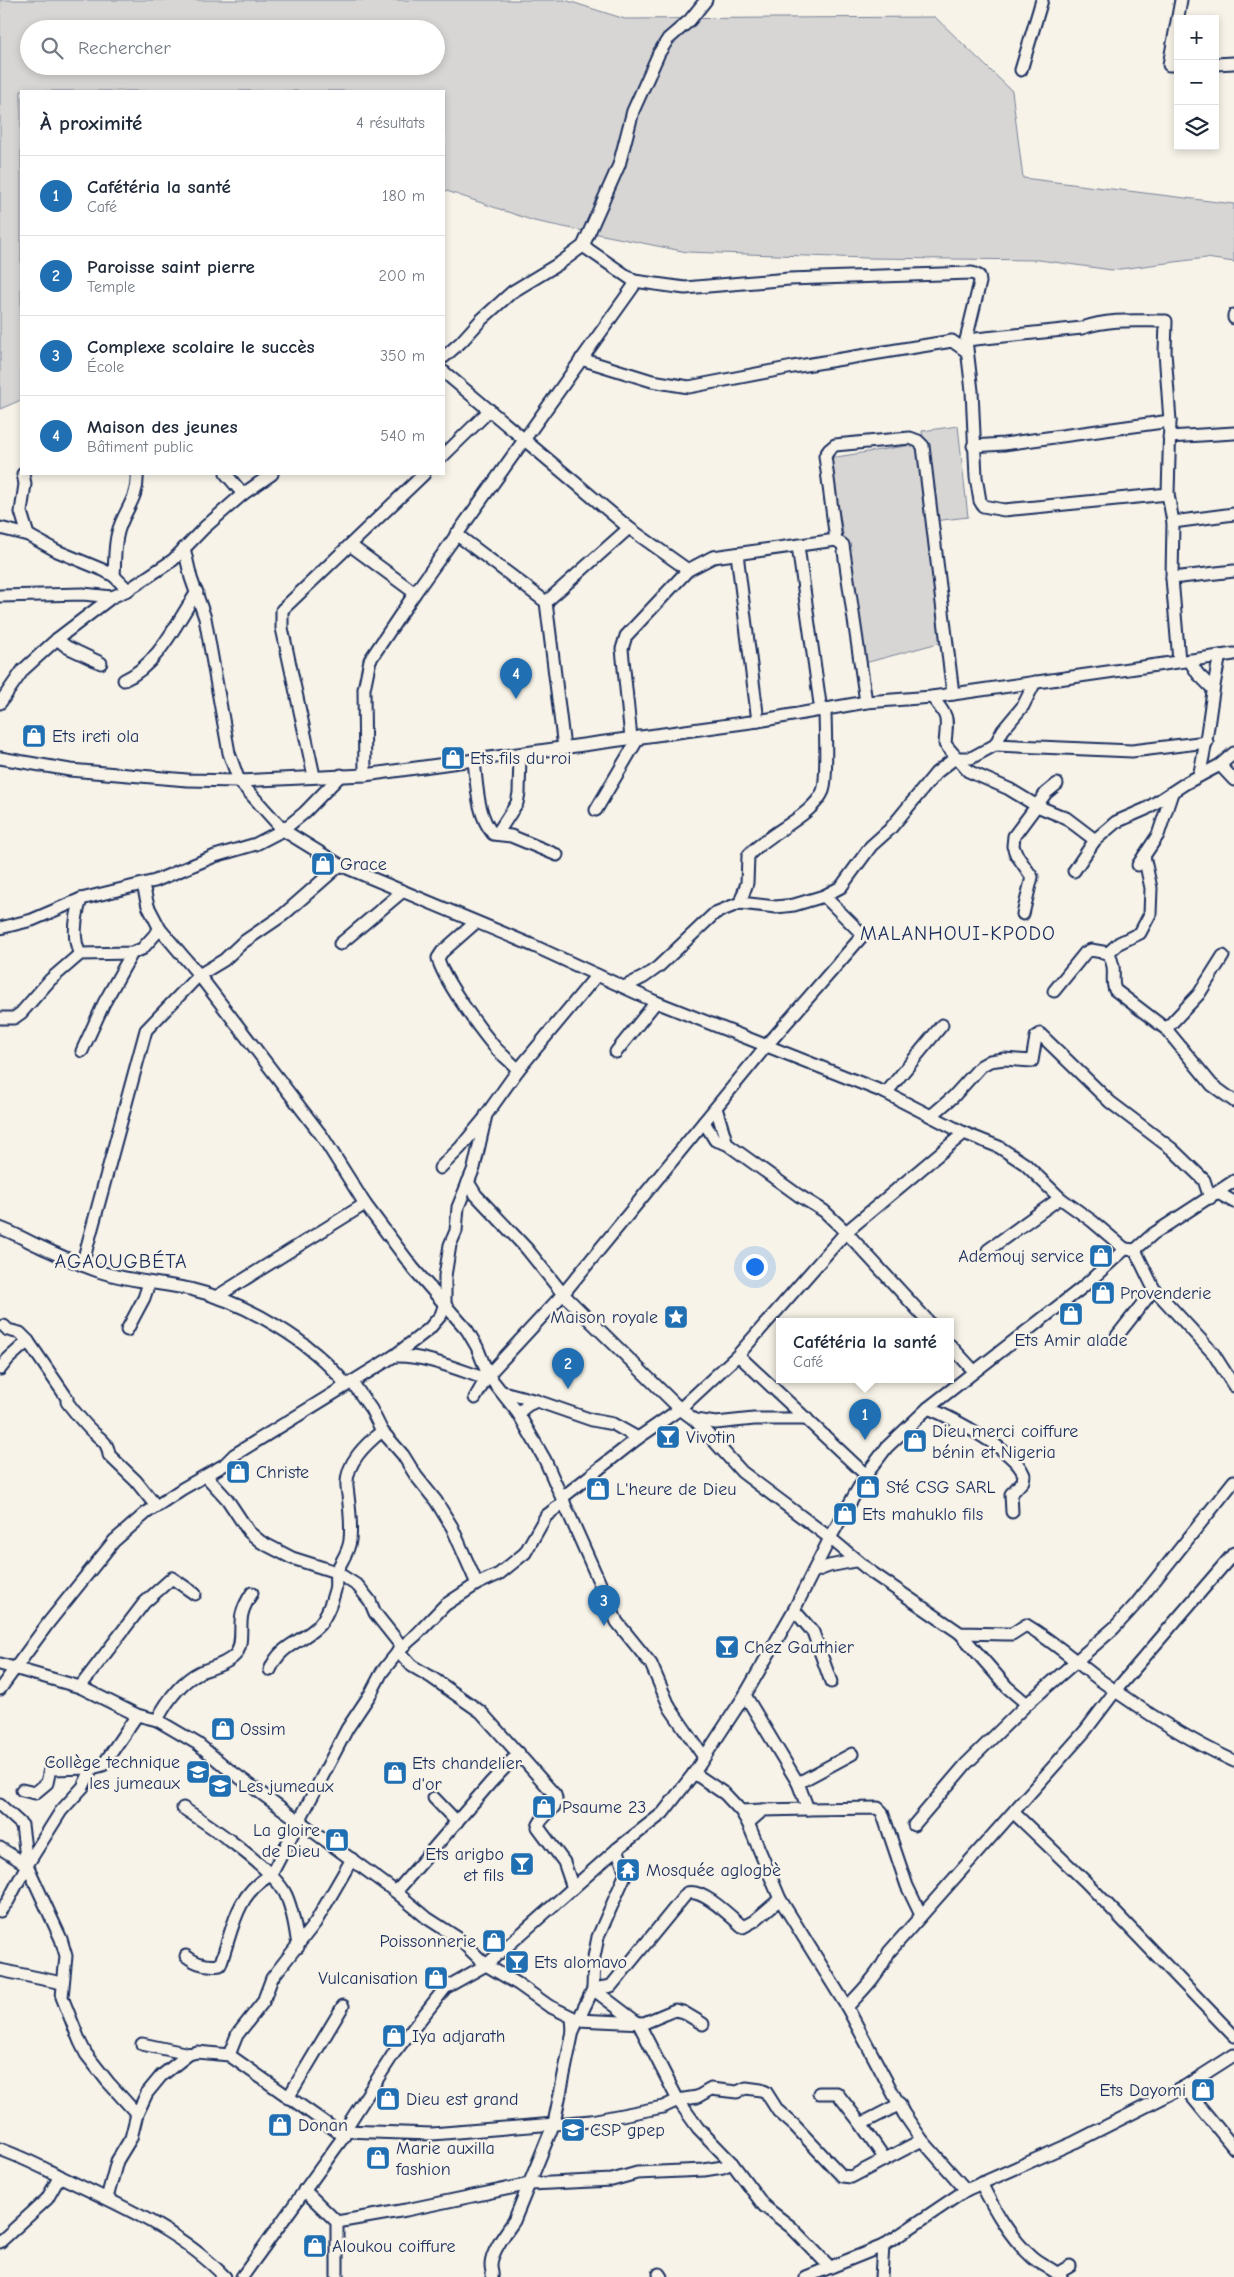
<!DOCTYPE html>
<html lang="fr">
<head>
<meta charset="utf-8">
<style>
	body { margin:0; font-family:"Comic Neue",sans-serif; background:#f6f6f7; color:#1f2937 }
	.controls { position:absolute; right:15px; top:15px; display:grid; overflow:hidden; border-radius:0px; box-shadow:0 2px 8px #0003 }
	.controls button { width:45px; height:45px; display:grid; place-items:center; padding:0; border:0; border-bottom:1px solid #e0e1e3; background:#fff; color:#1f2937; font:25px sans-serif }
	.you { position:absolute; left:754px; top:1266px; width:18px; height:18px; margin:-12px; border:4px solid #fff; border-radius:50%; background:#1a73e8; box-shadow:0 0 0 8px #1a73e833 }
	.badge { display:grid; place-items:center; width:32px; height:32px; border-radius:50%; background:#1f6fb2; color:#fff; font-size:16px; font-weight:700 }
	.pin { position:absolute; translate:-50% -41px; filter:drop-shadow(0 1px 2px #0008) }
	.pin::after { content:''; position:absolute; top:26px; width:18px; height:15px; background:inherit; clip-path:polygon(0 0,100% 0,50% 100%) }
	.popup { position:absolute; left:776px; top:1318px; width:178px; height:65px; box-sizing:border-box; display:grid; place-content:center; border-radius:0px; background:#fff; filter:drop-shadow(0 1px 4px #0005); font-size:16px; white-space:nowrap; color:#747a83 }
	.popup b { font-size:19px; color:#1f2937 }
	.popup::after { content:''; position:absolute; left:50%; top:100%; margin-left:-10px; border:10px solid transparent; border-top-color:#fff }
	.list { margin:0; padding:0; list-style:none }
	h2 { display:flex; justify-content:space-between; align-items:center; height:65px; margin:0; padding:0 20px; font-size:21px }
	h2 small { font-size:16px; font-weight:400; color:#747a83 }
	.list li { display:grid; grid-template-columns:32px 1fr auto; gap:15px; align-items:center; box-sizing:border-box; height:80px; padding:0 20px; border-top:1px solid #e0e1e3 }
	.list b { display:block; font-size:19px; white-space:nowrap }
	.list p { margin:0; font-size:16px; white-space:nowrap; color:#747a83 }
	.list em { font-size:16px; font-style:normal; color:#747a83 }
	.icon { flex:none; width:28px; height:28px; fill:none; stroke:currentColor; stroke-width:2; stroke-linecap:round; stroke-linejoin:round }
	.map { position:relative; flex:none; width:1234px; height:2277px; overflow:hidden }
	.search { position:absolute; background:#fff; box-shadow:0 2px 8px #0003; left:20px; top:20px; width:425px; height:55px; display:flex; align-items:center; gap:12px; box-sizing:border-box; padding:0 18px; border-radius:28px; color:#747a83; font-size:19px }
	.panel { position:absolute; background:#fff; box-shadow:0 2px 8px #0003; left:20px; top:90px; width:425px; height:385px; border-radius:0px }
	.map>svg:first-child { display:block }
	.green { fill:#d7d6d4; stroke:#798299; fill-rule:evenodd }
	.lines { fill:none; stroke-linecap:round; stroke-linejoin:round }
	.minor-casing { stroke:#1b2f5e; stroke-width:15 }
	.minor { stroke:#f7f3e8; stroke-width:11 }
	.labels { text-anchor:middle; stroke-width:5; stroke-linejoin:round; paint-order:stroke }
	.poi-label { font-size:18px; fill:#1b2f5e; stroke:#f7f3e8; text-anchor:start }
	.quarter-label { font-size:20px; letter-spacing:1px; fill:#1b2f5e; stroke:#f7f3e8 }
</style>
</head>
<body>
<div class="map">
<svg width="1234" height="2277" viewBox="0 0 1234 2277">
	<rect width="100%" height="100%" fill="#f7f3e8"/>
	<filter id="ink" filterUnits="userSpaceOnUse"><feTurbulence type="fractalNoise" baseFrequency=".02" numOctaves="2"/><feDisplacementMap in="SourceGraphic" scale="10" xChannelSelector="R" yChannelSelector="G"/><feConvolveMatrix kernelMatrix="1 2 1 2 8 2 1 2 1" color-interpolation-filters="sRGB"/></filter>
	<g filter="url(#ink)">
		<g class="green">
			<path d="M0 0H565L625 19 935 17 1012 91 1023 178 1234 204V262L1206 258 1112 270 1039 260 867 258 687 252 534 221 444 190V91H21V400L0 409ZM29 29H436V66H29Z"/>
			<path d="M958 426 968 517 934 521 922 431Z"/>
			<path d="M918 444 942 642 865 663 830 458Z"/>
		</g>
		<g class="lines">
			<defs>
				<g id="minor">
					<path d="M1215 64 1234 63"/>
					<path d="M1178 65H1169L1181 0"/>
					<path d="M1021 70 1042 0"/>
					<path d="M583 246 634 281 685 288 789 279 972 273 979 276 980 282 966 340 972 391 976 477 980 501 983 506 1004 510 1168 494"/>
					<path d="M1234 315V318"/>
					<path d="M966 340 1082 328C1110 318 1138 321 1166 321L1165 352 1170 421 1168 494 1173 522 1172 578 1179 661"/>
					<path d="M444 357 461 342 481 320 512 292 560 263 583 246 619 165 633 111 659 53 668 39 690 20 706 0"/>
					<path d="M581 359 652 381 689 387 793 367 952 341 966 351"/>
					<path d="M444 372 629 528 688 570"/>
					<path d="M1169 437 1234 433"/>
					<path d="M973 446 1004 444 1170 421"/>
					<path d="M444 455 490 410"/>
					<path d="M23 474 25 484 21 512 28 535"/>
					<path d="M226 474 243 494"/>
					<path d="M1173 522 1234 514"/>
					<path d="M0 528 28 535 57 551 103 570 114 576 128 590"/>
					<path d="M456 534 546 602 564 748"/>
					<path d="M350 545 415 593"/>
					<path d="M798 546 821 711"/>
					<path d="M184 548 191 578 205 618 229 753 239 781 283 830 340 865 534 946 656 1002 886 1093 964 1133 999 1147 1025 1164 1060 1198 1092 1221 1125 1249"/>
					<path d="M737 554 758 721"/>
					<path d="M114 576C115 562 114 546 118 532 124 510 139 498 137 474"/>
					<path d="M1172 578 1234 571"/>
					<path d="M0 596 83 594 112 597"/>
					<path d="M546 602 629 528"/>
					<path d="M57 639 67 647 101 663"/>
					<path d="M1189 660 1198 674 1212 688"/>
					<path d="M124 680C158 665 177 622 197 592"/>
					<path d="M932 697C950 719 947 717 945 744L968 771 1009 789 1037 806 1066 818 1095 840"/>
					<path d="M866 702 843 545 836 540 825 456 829 450 835 445 910 438 918 441 923 446 953 694"/>
					<path d="M0 703 23 670 57 639 112 597 128 590 173 560 205 527 243 494 272 474"/>
					<path d="M631 738 622 649 626 636 688 570 713 557 836 540"/>
					<path d="M995 745 1132 751 1207 742"/>
					<path d="M0 758 70 770 187 780 239 781 365 775 758 721 866 702 932 697 1234 654"/>
					<path d="M474 761C477 785 477 815 493 834L511 836 557 855"/>
					<path d="M1220 765 1234 780"/>
					<path d="M365 775 364 689 370 660 415 593 633 287 634 281"/>
					<path d="M314 776 282 628V610L424 474"/>
					<path d="M1199 776C1209 736 1210 696 1220 656"/>
					<path d="M596 810 639 737"/>
					<path d="M497 834 517 803 519 793 520 755"/>
					<path d="M1138 865 1158 835 1172 793"/>
					<path d="M1074 871 1095 840 1116 822 1146 809 1186 783 1220 765 1234 753"/>
					<path d="M143 885 148 906 160 929 199 975 322 1136 365 1204 413 1268 467 1330 477 1347 488 1375 518 1413 545 1460 617 1622 651 1664 670 1708 704 1757"/>
					<path d="M740 903 747 883 748 856C766 834 813 816 823 791 828 777 825 727 825 710"/>
					<path d="M1023 914 1032 877 1016 854 1013 846 1014 836 1046 793 1057 784"/>
					<path d="M475 923 442 952 438 958C442 978 479 1028 493 1045 500 1054 511 1061 518 1070"/>
					<path d="M0 928 32 920 81 899 155 881 215 856 256 844 283 830 304 813 341 775"/>
					<path d="M340 944 403 891"/>
					<path d="M1108 953 1119 943 1140 933 1150 914 1151 888 1144 856"/>
					<path d="M80 954C72 938 76 915 81 899"/>
					<path d="M624 987 644 977 658 967 715 913 740 903 776 907 794 905 824 896"/>
					<path d="M1054 991 1085 953 1091 950 1108 953C1118 970 1110 978 1115 990L1166 1029 1212 1085 1234 1101"/>
					<path d="M0 1018H14L21 1013 50 980 80 954 132 953 142 949 160 929"/>
					<path d="M1166 1029 1199 994 1223 956"/>
					<path d="M82 1051 104 1003 132 953"/>
					<path d="M616 1052 656 1002"/>
					<path d="M886 1093 942 1025"/>
					<path d="M716 1108 727 1144 798 1195 824 1211 846 1232 928 1321"/>
					<path d="M931 1116 953 1097 981 1066 990 1061 1004 1059 1032 1061 1036 1037 1040 1034 1110 1102 1172 1149 1204 1180 1210 1198"/>
					<path d="M704 1122 715 1140 727 1144"/>
					<path d="M440 1168 460 1148 484 1119"/>
					<path d="M468 1182 476 1195 527 1249 563 1294 680 1409 695 1420 742 1472 830 1538 871 1572 960 1633 1006 1634H1012L1026 1625C1053 1641 1075 1661 1100 1680 1143 1711 1186 1739 1234 1761"/>
					<path d="M1218 1193 1234 1202"/>
					<path d="M0 1228C15 1233 27 1241 41 1247 61 1256 80 1265 101 1272 130 1281 160 1283 190 1289 245 1302 312 1341 346 1385"/>
					<path d="M988 1250 1060 1198"/>
					<path d="M1135 1250 1154 1289 1213 1353 1234 1386"/>
					<path d="M82 1265 146 1030 199 975 224 960 242 943 283 915 340 865"/>
					<path d="M216 1297 365 1204"/>
					<path d="M4 1326 8 1330 20 1333 28 1341 67 1398V1402C74 1411 85 1425 94 1433 102 1440 108 1443 109 1455L136 1481 156 1506"/>
					<path d="M127 1330 144 1298 149 1283"/>
					<path d="M1117 1336 1154 1289"/>
					<path d="M950 1345 974 1371"/>
					<path d="M738 1355 866 1475"/>
					<path d="M394 1356C425 1355 457 1369 486 1379"/>
					<path d="M0 1369 8 1359 28 1341"/>
					<path d="M352 1382 371 1409 382 1431 403 1455 416 1476 436 1501 452 1527 477 1584"/>
					<path d="M503 1392 537 1401"/>
					<path d="M475 1398 488 1375 563 1294 767 1045 863 935 824 896 841 887 871 846 890 829 936 773 955 758H971L995 745 1003 730 1023 706 1035 682"/>
					<path d="M928 1408C952 1418 1015 1450 1024 1475L1023 1481 1011 1494 1012 1512"/>
					<path d="M518 1413 528 1405 537 1401 592 1420 613 1424 638 1438"/>
					<path d="M695 1420 716 1423 754 1419H807"/>
					<path d="M206 1476 227 1499 249 1532 261 1542 292 1558 336 1572 358 1586 370 1601 375 1613 402 1647 417 1634 445 1605 477 1584 499 1574 525 1553 546 1516 564 1502"/>
					<path d="M563 1497 638 1438 680 1409 738 1355 846 1232 964 1133"/>
					<path d="M813 1572 829 1566 855 1561"/>
					<path d="M794 1610 813 1632 831 1682"/>
					<path d="M960 1633 1007 1687 1027 1704"/>
					<path d="M398 1651 412 1666 431 1677 481 1712 555 1795C561 1809 541 1814 538 1827L564 1862 573 1888"/>
					<path d="M0 1664 80 1687 137 1715 157 1720 198 1744 228 1769 396 1892 427 1918 458 1938 486 1965 518 1984 549 2006 572 2017 573 2031"/>
					<path d="M270 1670C281 1643 302 1643 319 1625 327 1616 332 1601 335 1590 337 1584 334 1576 337 1571 341 1561 349 1552 350 1540 352 1522 349 1504 347 1487 345 1463 366 1444 382 1431"/>
					<path d="M80 1687 144 1603 172 1578 195 1594"/>
					<path d="M0 1689 49 1622 114 1541 146 1513 182 1489 224 1465 234 1455 394 1356 429 1329 441 1315 445 1303V1276L450 1245 456 1231 458 1207 474 1168 486 1115 518 1070 597 975"/>
					<path d="M745 1695 798 1783 808 1809 878 1808 882 1812 907 1886 921 1915"/>
					<path d="M157 1720C167 1701 180 1682 200 1672 211 1668 227 1664 235 1655 244 1645 239 1627 242 1614 244 1606 248 1599 252 1593"/>
					<path d="M694 1773 725 1794 741 1811 748 1823 780 1899 847 2007 904 2114 922 2140 966 2190"/>
					<path d="M798 1783 852 1754"/>
					<path d="M22 1790 35 1793 47 1783 50 1769 92 1768"/>
					<path d="M434 1798 457 1822"/>
					<path d="M0 1805 22 1825 27 1865"/>
					<path d="M183 1808C208 1824 274 1869 286 1895 293 1911 296 1930 298 1947"/>
					<path d="M763 1810 808 1809"/>
					<path d="M741 1811 763 1810 748 1823"/>
					<path d="M1014 1813 1085 1881 1234 2036"/>
					<path d="M914 1825 966 1764 1027 1704 1114 1628 1136 1604 1234 1481"/>
					<path d="M0 1848 27 1865 8 1901 0 1911"/>
					<path d="M396 1892 491 1782 519 1753"/>
					<path d="M780 1899 754 1921 743 1927C731 1917 703 1888 687 1893L611 1986 593 1989 639 2024 678 2100 697 2097 711 2089 737 2092 746 2088 761 2090 766 2092 778 2111 794 2125 842 2176 851 2177 922 2140"/>
					<path d="M186 1956C196 1964 207 1967 220 1965 233 1930 235 1894 271 1875L347 1729 371 1693 382 1672 402 1647"/>
					<path d="M0 1970 62 1983"/>
					<path d="M847 2007C864 1989 879 1974 889 1952L1085 1731 1116 1690 1234 1553"/>
					<path d="M573 2018 577 2020 644 2023 675 2010 683 2012 703 2024"/>
					<path d="M142 2044 189 2054 197 2052 229 2055 344 2136"/>
					<path d="M229 2055 237 2035 263 2002 272 1978 315 1923 352 1859"/>
					<path d="M1184 2087 1234 2148"/>
					<path d="M819 2093H837L861 2124 900 2104"/>
					<path d="M288 2098 343 2006"/>
					<path d="M137 2114 108 2082 86 2054 80 2042 62 1997 66 1956 61 1939 27 1865 61 1811 83 1787 92 1768 103 1765 137 1715"/>
					<path d="M861 2124 885 2159"/>
					<path d="M344 2131 432 2134 591 2121 663 2107 678 2100 698 2128 732 2163 764 2206 791 2227 830 2267"/>
					<path d="M0 2149C21 2157 40 2166 59 2176 117 2204 180 2230 225 2277"/>
					<path d="M981 2183C994 2209 1010 2238 1032 2257 1041 2265 1054 2269 1061 2277"/>
					<path d="M304 2190 337 2222V2277"/>
					<path d="M107 2198 117 2161 131 2138 137 2114 147 2093 161 2076 189 2054"/>
					<path d="M337 2222 406 2210 530 2184 612 2180 637 2173 704 2170 723 2167 732 2163"/>
					<path d="M0 2242 47 2199 60 2176"/>
					<path d="M1058 2273 1070 2266"/>
					<path d="M659 2274 661 2277"/>
					<path d="M242 2277 344 2136V2131L394 2053 445 1988 486 1965 617 1849 663 1813 694 1773 745 1695 794 1610 830 1538 866 1475 887 1447 928 1408 1083 1287 1125 1249 1135 1250 1153 1234 1234 1181"/>
					<path d="M492 2277C493 2272 491 2270 491 2265 491 2252 507 2231 514 2221L554 2123 573 2031 593 1989 594 1957 598 1937 626 1873 617 1849"/>
					<path d="M806 2277 883 2246 966 2190 1075 2142 1184 2087 1234 2055"/>
					<path d="M881 2277 883 2246"/>
				</g>
			</defs>
			<use href="#minor" class="minor-casing"/>
			<use href="#minor" class="minor"/>
		</g>
	</g>
	<defs>
		<symbol id="shop-square" viewBox="-11 -11 22 22"><rect x="-9" y="-9" width="18" height="18" rx="4" fill="#1f6fb2" stroke="#f7f3e8"/><path d="M-5-2.5h2.3a2.7 3.5 0 0 1 5.4 0H5L5.5 6h-11ZM-1.5-2.5h3a1.5 2.3 0 0 0-3 0Z" fill="#fff"/></symbol>
		<symbol id="sight-square" viewBox="-11 -11 22 22"><rect x="-9" y="-9" width="18" height="18" rx="4" fill="#1f6fb2" stroke="#f7f3e8"/><path d="M0-6L1.8-2.2L6-1.7L2.9 1.2L3.7 5.4L0 3.3L-3.7 5.4L-2.9 1.2L-6-1.7L-1.8-2.2Z" fill="#fff"/></symbol>
		<symbol id="bar-square" viewBox="-11 -11 22 22"><rect x="-9" y="-9" width="18" height="18" rx="4" fill="#1f6fb2" stroke="#f7f3e8"/><path d="M-6-5H6L.8 .8V4.5H3.5V6h-7V4.5H-.8V.8Z" fill="#fff"/></symbol>
		<symbol id="school-square" viewBox="-11 -11 22 22"><rect x="-9" y="-9" width="18" height="18" rx="4" fill="#1f6fb2" stroke="#f7f3e8"/><path d="M0-5L7-2L0 1L-7-2ZM-4 1L0 2.5L4 1V4Q0 6-4 4Z" fill="#fff"/></symbol>
		<symbol id="temple-square" viewBox="-11 -11 22 22"><rect x="-9" y="-9" width="18" height="18" rx="4" fill="#1f6fb2" stroke="#f7f3e8"/><path d="M0-6L5-2H3V0L6.5 2.5H4V6H1.5V3h-3V6H-4V2.5H-6.5L-3 0V-2H-5Z" fill="#fff"/></symbol>
	</defs>
	<g fill-rule="evenodd">
		<use href="#shop-square" x="20" y="722" width="28" height="28"/>
		<use href="#shop-square" x="439" y="744" width="28" height="28"/>
		<use href="#shop-square" x="309" y="850" width="28" height="28"/>
		<use href="#shop-square" x="1087" y="1242" width="28" height="28"/>
		<use href="#shop-square" x="1089" y="1279" width="28" height="28"/>
		<use href="#shop-square" x="1057" y="1300" width="28" height="28"/>
		<use href="#sight-square" x="662" y="1303" width="28" height="28"/>
		<use href="#bar-square" x="654" y="1423" width="28" height="28"/>
		<use href="#shop-square" x="901" y="1427" width="28" height="28"/>
		<use href="#shop-square" x="224" y="1458" width="28" height="28"/>
		<use href="#shop-square" x="854" y="1473" width="28" height="28"/>
		<use href="#shop-square" x="584" y="1475" width="28" height="28"/>
		<use href="#shop-square" x="831" y="1500" width="28" height="28"/>
		<use href="#bar-square" x="713" y="1633" width="28" height="28"/>
		<use href="#shop-square" x="209" y="1715" width="28" height="28"/>
		<use href="#school-square" x="184" y="1758" width="28" height="28"/>
		<use href="#shop-square" x="381" y="1759" width="28" height="28"/>
		<use href="#school-square" x="206" y="1772" width="28" height="28"/>
		<use href="#shop-square" x="530" y="1793" width="28" height="28"/>
		<use href="#shop-square" x="323" y="1826" width="28" height="28"/>
		<use href="#bar-square" x="508" y="1850" width="28" height="28"/>
		<use href="#temple-square" x="614" y="1856" width="28" height="28"/>
		<use href="#shop-square" x="480" y="1927" width="28" height="28"/>
		<use href="#bar-square" x="503" y="1948" width="28" height="28"/>
		<use href="#shop-square" x="422" y="1964" width="28" height="28"/>
		<use href="#shop-square" x="380" y="2022" width="28" height="28"/>
		<use href="#shop-square" x="1189" y="2076" width="28" height="28"/>
		<use href="#shop-square" x="374" y="2085" width="28" height="28"/>
		<use href="#shop-square" x="266" y="2111" width="28" height="28"/>
		<use href="#school-square" x="559" y="2116" width="28" height="28"/>
		<use href="#shop-square" x="364" y="2144" width="28" height="28"/>
		<use href="#shop-square" x="301" y="2232" width="28" height="28"/>
	</g>
	<g class="labels">
		<g class="poi-label">
			<text x="52" y="742">Ets ireti ola</text>
			<text x="470" y="764">Ets fils du roi</text>
			<text x="340" y="870">Grace</text>
			<text x="1084" y="1262" text-anchor="end">Ademouj service</text>
			<text x="1120" y="1299">Provenderie</text>
			<text x="658" y="1323" text-anchor="end">Maison royale</text>
			<text x="1071" y="1346" text-anchor="middle">Ets Amir alade</text>
			<text x="932" y="1437">Dieu merci coiffure<tspan x="932" dy="21">bénin et Nigeria</tspan></text>
			<text x="686" y="1443">Vivotin</text>
			<text x="256" y="1478">Christe</text>
			<text x="886" y="1493">Sté CSG SARL</text>
			<text x="616" y="1495">L'heure de Dieu</text>
			<text x="862" y="1520">Ets mahuklo fils</text>
			<text x="744" y="1653">Chez Gauthier</text>
			<text x="240" y="1735">Ossim</text>
			<text x="180" y="1768" text-anchor="end">Collège technique<tspan x="180" dy="21">les jumeaux</tspan></text>
			<text x="412" y="1769">Ets chandelier<tspan x="412" dy="21">d'or</tspan></text>
			<text x="238" y="1792">Les jumeaux</text>
			<text x="562" y="1813">Psaume 23</text>
			<text x="320" y="1836" text-anchor="end">La gloire<tspan x="320" dy="21">de Dieu</tspan></text>
			<text x="504" y="1860" text-anchor="end">Ets arigbo<tspan x="504" dy="21">et fils</tspan></text>
			<text x="646" y="1876">Mosquée aglogbè</text>
			<text x="476" y="1947" text-anchor="end">Poissonnerie</text>
			<text x="534" y="1968">Ets alomavo</text>
			<text x="418" y="1984" text-anchor="end">Vulcanisation</text>
			<text x="412" y="2042">Iya adjarath</text>
			<text x="1186" y="2096" text-anchor="end">Ets Dayomi</text>
			<text x="406" y="2105">Dieu est grand</text>
			<text x="298" y="2131">Donan</text>
			<text x="590" y="2136">CSP gpep</text>
			<text x="396" y="2154">Marie auxilla<tspan x="396" dy="21">fashion</tspan></text>
			<text x="332" y="2252">Aloukou coiffure</text>
		</g>
		<g class="quarter-label">
			<text x="958" y="940">MALANHOUI-KPODO</text>
			<text x="121" y="1268">AGAOUGBÉTA</text>
		</g>
	</g>
</svg>
<div class="controls">
<button>+</button>
<button>−</button>
<button><svg class="icon" aria-label="layers" viewBox="0 0 24 24"><path d="M12 4l9 5-9 5-9-5zM3 14l9 5 9-5"/></svg></button>
</div>
<div class="you"></div>
<div class="pin badge" style="left:865px;top:1440px">1</div>
<div class="popup"><b>Cafétéria la santé</b>Café</div>
<div class="pin badge" style="left:568px;top:1389px">2</div>
<div class="pin badge" style="left:604px;top:1626px">3</div>
<div class="pin badge" style="left:516px;top:699px">4</div>
<div class="search"><svg class="icon" aria-label="search" viewBox="0 0 24 24"><circle cx="10" cy="10" r="6"/><path d="M15 15l6 6"/></svg>Rechercher</div>
<section class="panel">
<h2>À proximité<small>4 résultats</small></h2>
<ul class="list">
<li><span class="badge">1</span><div><b>Cafétéria la santé</b><p>Café</p></div><em>180 m</em></li>
<li><span class="badge">2</span><div><b>Paroisse saint pierre</b><p>Temple</p></div><em>200 m</em></li>
<li><span class="badge">3</span><div><b>Complexe scolaire le succès</b><p>École</p></div><em>350 m</em></li>
<li><span class="badge">4</span><div><b>Maison des jeunes</b><p>Bâtiment public</p></div><em>540 m</em></li>
</ul>
</section>
</div>
</body>
</html>
